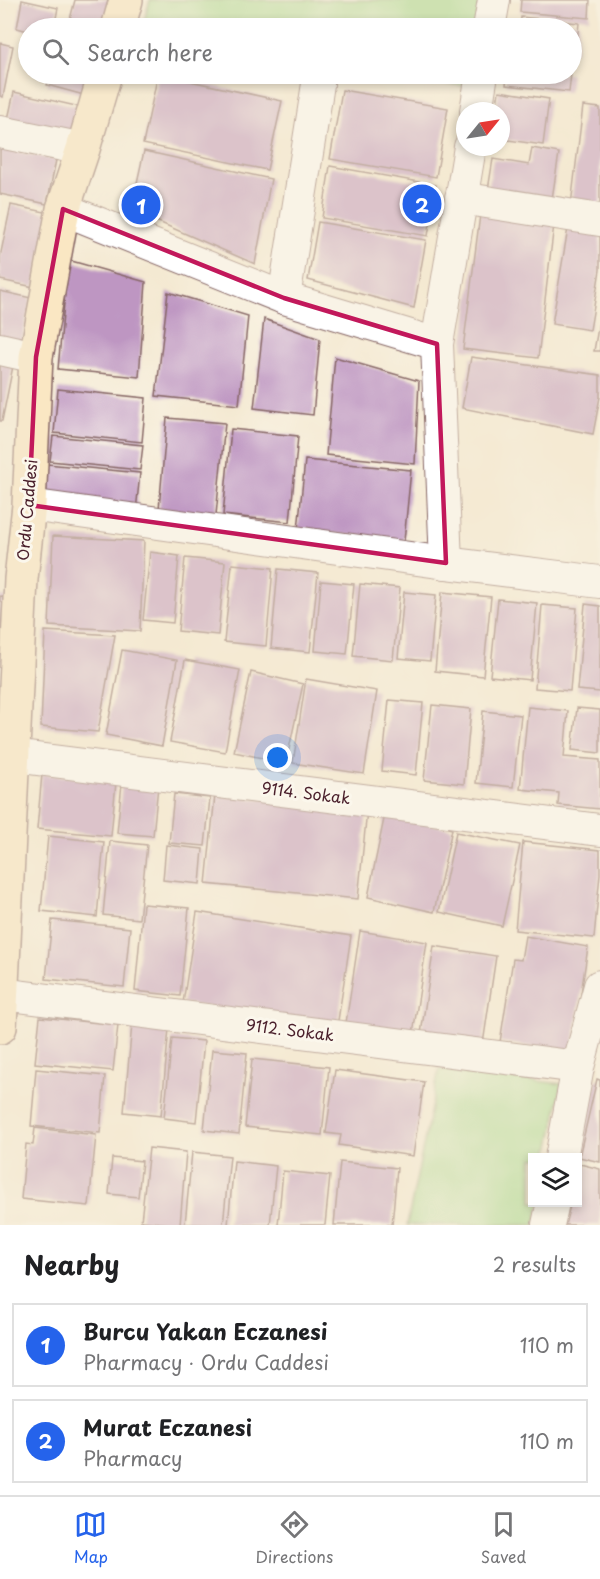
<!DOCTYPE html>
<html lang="en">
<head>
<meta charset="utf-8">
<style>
	body { margin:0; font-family:"Playpen Sans",sans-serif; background:#f6f6f6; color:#202124 }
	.controls { position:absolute; right:18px; bottom:18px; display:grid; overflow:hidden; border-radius:0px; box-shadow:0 3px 9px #0003 }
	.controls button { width:54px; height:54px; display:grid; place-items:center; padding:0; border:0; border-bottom:2px solid #e0e0e0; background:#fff; color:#202124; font:30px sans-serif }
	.compass { position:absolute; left:456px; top:102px; width:54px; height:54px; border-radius:50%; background:#fff; box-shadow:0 3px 9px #0003; rotate:60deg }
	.you { position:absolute; left:278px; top:758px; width:21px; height:21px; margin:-15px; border:4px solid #fff; border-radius:50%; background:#1a73e8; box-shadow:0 0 0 9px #1a73e833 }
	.badge { display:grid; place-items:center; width:39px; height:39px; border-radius:50%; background:#2563eb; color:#fff; font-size:20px; font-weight:700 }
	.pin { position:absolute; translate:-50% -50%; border:3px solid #fff; box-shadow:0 2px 6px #0006 }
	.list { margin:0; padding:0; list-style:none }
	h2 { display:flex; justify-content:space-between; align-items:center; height:78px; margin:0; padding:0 24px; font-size:26px }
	h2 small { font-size:20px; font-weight:400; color:#757577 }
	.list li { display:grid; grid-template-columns:39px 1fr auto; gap:18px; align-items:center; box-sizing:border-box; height:84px; margin:0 12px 12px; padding:0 12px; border:2px solid #e0e0e0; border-radius:0px }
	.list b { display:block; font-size:22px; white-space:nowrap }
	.list p { margin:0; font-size:20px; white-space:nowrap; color:#757577 }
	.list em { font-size:20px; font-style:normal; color:#757577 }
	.icon { flex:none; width:33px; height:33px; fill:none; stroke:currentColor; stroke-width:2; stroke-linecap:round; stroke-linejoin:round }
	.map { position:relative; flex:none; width:600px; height:1225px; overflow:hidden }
	.search { position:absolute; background:#fff; box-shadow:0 3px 9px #0003; left:18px; right:18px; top:18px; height:66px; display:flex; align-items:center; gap:15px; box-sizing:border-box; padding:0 21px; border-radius:33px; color:#757577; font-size:22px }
	.sheet { height:270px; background:#fff }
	nav { display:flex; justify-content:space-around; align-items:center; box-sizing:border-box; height:84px; border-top:2px solid #e0e0e0; background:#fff; font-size:16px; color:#757577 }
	nav a { display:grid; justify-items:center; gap:3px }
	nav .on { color:#2563eb }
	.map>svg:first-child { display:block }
	.green { fill:#9fd88a; stroke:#747c5a; stroke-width:1.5 }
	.building { fill:#be96c2 }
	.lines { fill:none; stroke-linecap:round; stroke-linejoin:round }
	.street-casing { stroke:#866665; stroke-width:34 }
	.secondary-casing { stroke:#866665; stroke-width:36 }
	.street { stroke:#fff; stroke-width:32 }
	.secondary { stroke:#fae7c3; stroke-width:33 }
	.marked { fill:none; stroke:#c2185b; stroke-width:4.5; stroke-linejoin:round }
	.labels { text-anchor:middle; stroke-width:6; stroke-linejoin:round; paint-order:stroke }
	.street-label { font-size:16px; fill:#4a1f2b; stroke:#fbf7ec }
</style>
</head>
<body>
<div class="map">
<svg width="600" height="1225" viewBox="0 0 600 1225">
	<rect width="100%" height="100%" fill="#fbf7ec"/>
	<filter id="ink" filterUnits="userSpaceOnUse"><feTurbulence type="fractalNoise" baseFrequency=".0167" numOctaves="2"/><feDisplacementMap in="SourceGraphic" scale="12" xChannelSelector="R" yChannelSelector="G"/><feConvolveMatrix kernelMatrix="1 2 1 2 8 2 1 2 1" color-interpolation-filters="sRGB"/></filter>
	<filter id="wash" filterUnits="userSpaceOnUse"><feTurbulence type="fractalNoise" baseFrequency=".008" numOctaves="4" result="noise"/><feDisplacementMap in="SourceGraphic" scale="24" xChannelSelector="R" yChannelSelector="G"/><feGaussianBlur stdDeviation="1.35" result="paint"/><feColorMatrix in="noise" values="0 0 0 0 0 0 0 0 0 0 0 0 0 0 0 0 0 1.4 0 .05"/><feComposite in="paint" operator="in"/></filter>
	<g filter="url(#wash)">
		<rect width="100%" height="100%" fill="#f4e9d2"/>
		<g class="green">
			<path d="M150 0H481L475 28H142Z"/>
			<path d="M340 74H467L464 86Z"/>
			<path d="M439 1069 562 1084 548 1157 532 1158V1202L540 1203 535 1225H407Z"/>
		</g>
		<g id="blocks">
			<g class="building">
				<path d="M22 0 58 8 54 28H28V31L17 28Z"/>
				<path d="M75 0H116L109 28H77L68 27Z"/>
				<path d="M521 0H590L589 18 520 12Z"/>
				<path d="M521 17 579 23 576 52H572V28H520Z"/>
				<path d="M0 43 13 46 3 97 0 96Z"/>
				<path d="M50 74H90L84 95 47 85Z"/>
				<path d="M158 74 282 101 267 170 143 144Z"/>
				<path d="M507 74H571L569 92 506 85Z"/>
				<path d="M342 90 448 108 436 177 330 159Z"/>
				<path d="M499 91 549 99 543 145 501 139V111H496Z"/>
				<path d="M14 92 85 108 77 140 7 124Z"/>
				<path d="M583 106 600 108V208L571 205Z"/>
				<path d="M0 148 56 160 47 204 0 194Z"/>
				<path d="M532 148 559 153 552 199 488 190 493 159 529 165Z"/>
				<path d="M144 151 271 179 255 264 131 210Z"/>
				<path d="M330 166 436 185 428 236 322 218Z"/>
				<path d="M11 205 50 213 34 287 0 280V257Z"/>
				<path d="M481 207 555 216 538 358 463 349Z"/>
				<path d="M318 222 426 240 414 308 308 280Z"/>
				<path d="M568 228 600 233V270L590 330 552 324Z"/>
				<path d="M68 260 146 282 139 377 58 369Z"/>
				<path d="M0 291 31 298 22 342 0 337Z"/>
				<path d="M168 292 248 316 239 405 156 396Z"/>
				<path d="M264 319 320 339 313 415 254 408Z"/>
				<path d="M599 322H600V351H594Z"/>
				<path d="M335 357 419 381 415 464 326 455Z"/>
				<path d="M471 357 600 375V397L593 434 462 408Z"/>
				<path d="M0 363 13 366 2 421H0Z"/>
				<path d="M58 389 146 398 142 442 54 433Z"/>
				<path d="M167 418 225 423 216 515 159 509Z"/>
				<path d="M231 429 298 436 290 522 223 515Z"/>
				<path d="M53 436 143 445 140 470 50 461Z"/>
				<path d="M305 460 411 470 404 541 298 530Z"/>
				<path d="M47 464 140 473 136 511 43 502Z"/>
				<path d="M53 536 144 541 140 631 49 626Z"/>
				<path d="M150 552 179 556 173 623 143 620Z"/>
				<path d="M185 558 225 562 218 635 178 631Z"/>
				<path d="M232 564 273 568 266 646 224 642Z"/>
				<path d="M278 569 318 573 310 652 271 648Z"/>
				<path d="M321 581 354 584 347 654 315 651Z"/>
				<path d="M360 584 400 588 393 660 353 656Z"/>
				<path d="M404 592 436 595 430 661 398 658Z"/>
				<path d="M442 592 491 597 483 676 435 671Z"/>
				<path d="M0 596 6 597 2 638H0Z"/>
				<path d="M498 599 537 603 530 680 490 676Z"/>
				<path d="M585 604 600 606V692L577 690Z"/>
				<path d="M542 605 577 608 570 691 535 688Z"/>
				<path d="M45 631 115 635 98 732 41 727Z"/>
				<path d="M122 650 177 660 162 746 106 735Z"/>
				<path d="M185 660 240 670 225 752 170 742Z"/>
				<path d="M251 672 303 684 286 763 234 752Z"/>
				<path d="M306 679 377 691 364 774 293 763Z"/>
				<path d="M389 700 423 703 416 775 382 771Z"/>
				<path d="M432 705 471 709 464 784 424 780Z"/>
				<path d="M528 707 568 711 564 757 600 760V809L558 805 559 793 520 789Z"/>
				<path d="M577 708 600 710V753L572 750Z"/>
				<path d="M483 711 521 715 513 787 476 783Z"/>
				<path d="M42 774 116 782 111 836 37 829Z"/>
				<path d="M122 783 158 786 153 836 117 833Z"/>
				<path d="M174 794 210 798 205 846 169 843Z"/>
				<path d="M215 795 367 810 358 899 206 884Z"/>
				<path d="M385 814 452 829 434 912 368 897Z"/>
				<path d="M456 832 520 845 502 926 439 912Z"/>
				<path d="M48 836 104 842 97 917 41 911Z"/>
				<path d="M110 841 147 845 139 919 103 915Z"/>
				<path d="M523 842 600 850V874L594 938 515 930Z"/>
				<path d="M166 845 203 849 200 884 163 880Z"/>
				<path d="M143 904 189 908 180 996 135 991Z"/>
				<path d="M197 912 351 936 337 1027 183 1003Z"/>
				<path d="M52 920 130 928 124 987 46 979Z"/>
				<path d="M360 931 427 942 413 1034 346 1023Z"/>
				<path d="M525 936 588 947 572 1053 500 1042 513 959 521 960Z"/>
				<path d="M434 946 496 956 483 1044 421 1034Z"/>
				<path d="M40 1017 118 1025 113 1071 35 1063Z"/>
				<path d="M132 1024 169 1028 161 1116 124 1112Z"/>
				<path d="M172 1038 204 1041 196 1122 164 1118Z"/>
				<path d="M212 1050 247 1053 239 1134 204 1130Z"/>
				<path d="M252 1059 329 1067 322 1135 245 1127Z"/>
				<path d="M36 1069 105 1076 100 1133 31 1126Z"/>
				<path d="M335 1070 424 1082 413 1156 339 1145 341 1135 326 1133Z"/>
				<path d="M597 1079 600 1080V1162L579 1157Z"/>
				<path d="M35 1128 96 1135 89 1206 21 1199 26 1144 33 1145Z"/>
				<path d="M149 1148 186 1152 180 1225 141 1221Z"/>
				<path d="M192 1152 230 1156 223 1225 185 1224Z"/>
				<path d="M112 1158 142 1161 138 1197 109 1194Z"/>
				<path d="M234 1161 276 1166 270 1225H228Z"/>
				<path d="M340 1162 397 1168 392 1225H334Z"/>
				<path d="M580 1164 600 1169V1225H565L571 1202H578V1174Z"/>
				<path d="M283 1171 330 1176 325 1225H278Z"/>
			</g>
		</g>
	</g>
	<g filter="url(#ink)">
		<use href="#blocks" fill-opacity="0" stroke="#866665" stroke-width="1.5"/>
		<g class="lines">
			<defs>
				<g id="street">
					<path d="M489 28 494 0"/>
					<path d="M476 111 482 74"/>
					<path d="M0 132 83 149"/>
					<path d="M461 198 600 220"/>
					<path d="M63 209 284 298 437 344"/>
					<path d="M284 298 318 84"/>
					<path d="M0 349 36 357"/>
					<path d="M29 505 446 563 600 582"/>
					<path d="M446 563 437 344 470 147"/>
					<path d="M13 756 600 830"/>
					<path d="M2 994 578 1067"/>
					<path d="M561 1158 578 1067 600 986"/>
					<path d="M548 1225 553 1202"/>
				</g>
				<g id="secondary">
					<path d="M118 28 126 0"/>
					<path d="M0 1027 21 579 29 505 36 357 63 209 83 149 105 74"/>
				</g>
			</defs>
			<use href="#street" class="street-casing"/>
			<use href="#secondary" class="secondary-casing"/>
			<use href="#street" class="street"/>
			<use href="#secondary" class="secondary"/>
		</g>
	</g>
	<path d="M0 0H600V1225H0ZM63 209 284 298 437 344 446 563 29 505 36 357Z" fill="#f4e9d2" fill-opacity=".55" fill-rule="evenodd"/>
	<path class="marked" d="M63 209 284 298 437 344 446 563 29 505 36 357Z"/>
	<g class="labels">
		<g class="street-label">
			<text transform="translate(27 510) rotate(-85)" y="6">Ordu Caddesi</text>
			<text transform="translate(306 793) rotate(7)" y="6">9114. Sokak</text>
			<text transform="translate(290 1030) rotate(7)" y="6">9112. Sokak</text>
		</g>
	</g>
</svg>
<div class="controls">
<button><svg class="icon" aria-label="layers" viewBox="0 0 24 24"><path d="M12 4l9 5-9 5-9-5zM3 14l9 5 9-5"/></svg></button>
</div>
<svg class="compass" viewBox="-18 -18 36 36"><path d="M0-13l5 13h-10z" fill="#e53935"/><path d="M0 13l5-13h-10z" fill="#757577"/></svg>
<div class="you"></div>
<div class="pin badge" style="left:141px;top:205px">1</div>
<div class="pin badge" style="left:422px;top:204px">2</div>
<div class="search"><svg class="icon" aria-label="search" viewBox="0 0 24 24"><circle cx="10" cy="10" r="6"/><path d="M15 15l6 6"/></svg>Search here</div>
</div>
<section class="sheet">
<h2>Nearby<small>2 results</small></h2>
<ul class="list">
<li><span class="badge">1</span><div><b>Burcu Yakan Eczanesi</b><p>Pharmacy · Ordu Caddesi</p></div><em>110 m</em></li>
<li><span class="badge">2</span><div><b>Murat Eczanesi</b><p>Pharmacy</p></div><em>110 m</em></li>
</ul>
</section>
<nav>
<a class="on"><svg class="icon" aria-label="map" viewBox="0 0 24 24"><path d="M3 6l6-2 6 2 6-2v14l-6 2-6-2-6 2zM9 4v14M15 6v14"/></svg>Map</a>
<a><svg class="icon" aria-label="directions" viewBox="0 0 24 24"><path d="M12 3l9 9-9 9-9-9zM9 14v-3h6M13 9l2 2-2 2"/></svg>Directions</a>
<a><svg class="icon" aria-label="saved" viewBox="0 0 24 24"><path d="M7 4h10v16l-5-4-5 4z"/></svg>Saved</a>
</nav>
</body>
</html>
